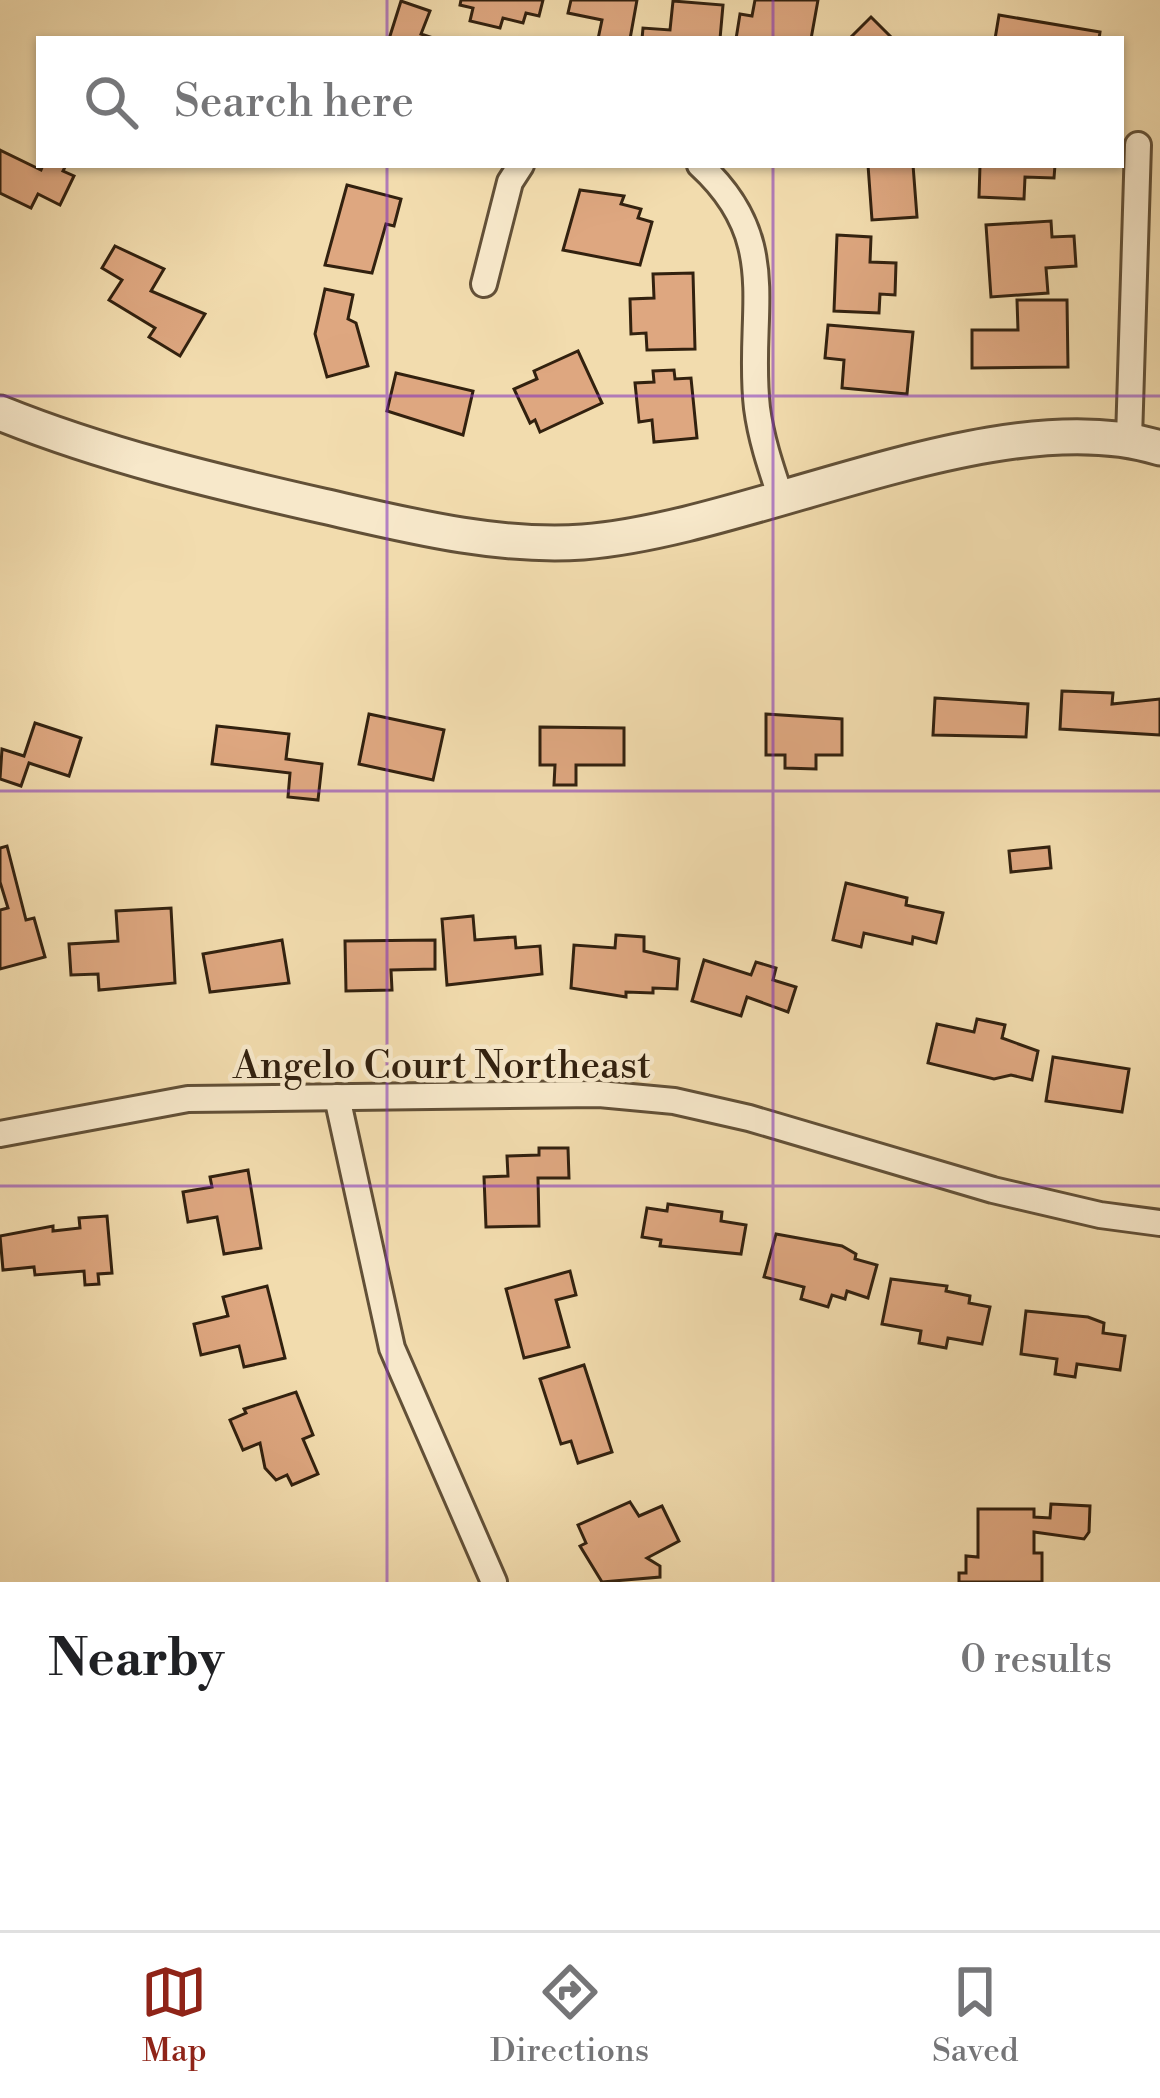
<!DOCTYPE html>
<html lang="en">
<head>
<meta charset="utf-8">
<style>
	body { margin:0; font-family:"Libre Bodoni",serif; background:#f6f6f6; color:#202124 }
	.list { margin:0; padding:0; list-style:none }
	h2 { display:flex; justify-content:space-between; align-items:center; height:156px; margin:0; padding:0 48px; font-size:51px }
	h2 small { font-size:39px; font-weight:400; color:#757577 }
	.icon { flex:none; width:66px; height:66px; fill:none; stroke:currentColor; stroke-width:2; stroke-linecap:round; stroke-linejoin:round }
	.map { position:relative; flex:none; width:1160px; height:1582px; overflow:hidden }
	.search { position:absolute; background:#fff; box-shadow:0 3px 9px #0004; left:36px; right:36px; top:36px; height:132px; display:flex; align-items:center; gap:30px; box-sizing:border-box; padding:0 42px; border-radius:0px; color:#757577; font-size:45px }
	.sheet { height:348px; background:#fff }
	nav { display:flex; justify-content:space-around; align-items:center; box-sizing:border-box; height:168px; border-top:3px solid #e0e0e0; background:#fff; font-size:33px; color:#757577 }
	nav a { display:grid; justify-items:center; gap:6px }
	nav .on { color:#8f2418 }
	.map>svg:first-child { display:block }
	.building { fill:#dea780; stroke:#32210f; stroke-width:3 }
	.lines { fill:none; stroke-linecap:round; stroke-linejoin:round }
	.minor-casing { stroke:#625037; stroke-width:30 }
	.tertiary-casing { stroke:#625037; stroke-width:39 }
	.minor { stroke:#f7e8ca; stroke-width:24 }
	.tertiary { stroke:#f7e8ca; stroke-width:33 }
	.grid { fill:none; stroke:#7b2cbf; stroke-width:3; stroke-opacity:0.55 }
	.labels { text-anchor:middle; stroke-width:9; stroke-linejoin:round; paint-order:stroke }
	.street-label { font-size:39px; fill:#32210f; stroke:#f7e8ca }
</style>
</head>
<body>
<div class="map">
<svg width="1160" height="1582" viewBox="0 0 1160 1582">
	<rect width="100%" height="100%" fill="#f2dcae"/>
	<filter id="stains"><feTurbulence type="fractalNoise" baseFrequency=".00167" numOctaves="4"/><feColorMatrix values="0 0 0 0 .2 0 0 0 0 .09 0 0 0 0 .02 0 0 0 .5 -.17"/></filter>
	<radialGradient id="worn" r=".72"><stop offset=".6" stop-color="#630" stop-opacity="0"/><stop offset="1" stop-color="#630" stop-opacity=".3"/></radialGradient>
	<g class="building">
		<path d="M461 0H543L539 16 526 13 523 23 503 18 500 28 470 21 473 8 460 5Z"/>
		<path d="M571 0H637L630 39H598L602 20 568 13Z"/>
		<path d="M755 0H818L811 39H736L740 14 752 16Z"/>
		<path d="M401 1 430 11 421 34 436 39H389Z"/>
		<path d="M673 1 723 5 720 39H642L643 28 670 30Z"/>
		<path d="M999 15 1100 32 1099 39H995Z"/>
		<path d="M871 17 893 39H849Z"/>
		<path d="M0 150 41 170 43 165H66L63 171 74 176 60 205 38 194 31 208 0 193Z"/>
		<path d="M868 165H913L917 217 872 220Z"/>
		<path d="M980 165H1055L1054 178 1025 177 1024 199 979 197Z"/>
		<path d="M347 185 401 199 394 226 386 224 372 273 325 265Z"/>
		<path d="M580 190 624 196 621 204 641 209 638 218 652 222 640 265 563 250Z"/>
		<path d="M1051 221 1052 237 1074 236 1076 266 1046 268 1048 293 991 297 986 225Z"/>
		<path d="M837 235 871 237 870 262 896 263 895 295 880 294 879 313 834 311Z"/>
		<path d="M115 246 164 269 151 291 205 314 180 356 149 337 155 328 109 300 122 280 102 268Z"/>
		<path d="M693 273 695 349 647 350 646 333 631 334 630 299 654 298 653 274Z"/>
		<path d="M325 289 353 295 348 319 356 323 368 366 327 377 315 334Z"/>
		<path d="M1017 300H1067L1068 367 972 368V330H1018Z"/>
		<path d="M828 325 913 332 907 394 842 388 844 360 825 358Z"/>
		<path d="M578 351 602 403 540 432 535 420 530 423 514 389 537 379 534 371Z"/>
		<path d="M674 370 675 379 691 378 697 438 654 442 652 420 639 422 635 383 654 382 653 371Z"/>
		<path d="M396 373 473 391 463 435 387 411Z"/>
		<path d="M1062 691 1113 693 1112 704 1160 699V735L1060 729Z"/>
		<path d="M935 698 1028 704 1026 737 933 735Z"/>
		<path d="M369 714 444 730 433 780 359 764Z"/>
		<path d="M766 714 842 719V755H816V769L785 768V755H766Z"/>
		<path d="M35 723 81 738 69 776 29 763 21 786 0 779 2 749 24 756Z"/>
		<path d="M217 726 289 734 286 759 322 764 318 800 288 797 290 773 212 764Z"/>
		<path d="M540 727 624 728V765H576V785H554L555 765H540Z"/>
		<path d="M7 846 26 920 34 918 45 957 0 969V910L8 908 0 882V848Z"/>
		<path d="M1049 847 1051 868 1011 872 1009 851Z"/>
		<path d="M846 883 907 898 906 905 943 913 936 943 913 937 912 944 864 933 861 947 833 940Z"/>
		<path d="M171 908 175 983 99 990 98 974 71 975 69 944 118 941 116 911Z"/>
		<path d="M473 916 475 940 515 937 516 948 540 946 542 974 447 985 442 919Z"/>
		<path d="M616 935 644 937V951L679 959 677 989 653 988V993L626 992V997L571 988 574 945 615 948Z"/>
		<path d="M282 940 289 983 210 992 203 954Z"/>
		<path d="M435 940V969L391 970 392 990 346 991 345 941Z"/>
		<path d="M704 960 751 975 756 962 776 968 773 980 796 987 788 1012 747 997 741 1016 692 1001Z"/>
		<path d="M977 1019 1005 1025 1002 1038 1038 1051 1032 1080 1011 1075 994 1079 928 1063 937 1024 974 1032Z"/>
		<path d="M1053 1057 1129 1069 1122 1112 1046 1101Z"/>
		<path d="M539 1148H568L569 1178H538L539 1226 486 1227 484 1177 508 1176 507 1156 539 1155Z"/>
		<path d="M248 1170 261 1248 224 1254 217 1217 188 1222 183 1192 212 1187 210 1177Z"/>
		<path d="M668 1204 722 1212 721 1221 746 1225 741 1254 660 1246 661 1240 642 1237 647 1208 667 1211Z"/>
		<path d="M107 1216 112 1273 98 1274 99 1284 85 1285 84 1271 35 1275 34 1267 3 1270 0 1236 53 1226V1231L80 1228 79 1218Z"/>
		<path d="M776 1234 842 1246 856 1254 855 1259 877 1265 868 1298 847 1291 845 1299 832 1295 828 1307 801 1299 804 1287 764 1277Z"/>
		<path d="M570 1271 576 1295 556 1300 569 1347 524 1358 506 1289Z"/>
		<path d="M891 1279 947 1286 946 1291 970 1296 969 1303 990 1307 982 1344 948 1338 946 1348 919 1343 921 1331 882 1324Z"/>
		<path d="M267 1286 285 1358 244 1367 239 1346 201 1355 194 1324 228 1316 223 1297Z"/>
		<path d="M1026 1311 1088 1317 1104 1323 1103 1333 1125 1336 1120 1370 1077 1364 1075 1377 1055 1374 1057 1359 1021 1354Z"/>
		<path d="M584 1365 612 1452 578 1463 571 1441 561 1444 540 1379Z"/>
		<path d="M296 1392 313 1435 303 1439 318 1474 292 1485 287 1475 276 1480 265 1468 260 1443 243 1450 230 1420 246 1413 244 1409Z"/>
		<path d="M630 1502 639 1516 662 1506 679 1541 647 1558 660 1566V1577L602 1582 580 1546 586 1543 578 1525Z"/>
		<path d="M1051 1504 1090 1506 1089 1532 1084 1539 1034 1532V1553H1042V1582H959V1573H966V1556L978 1557V1509H1034V1517L1050 1518Z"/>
	</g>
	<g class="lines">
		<defs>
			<g id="minor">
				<path d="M700 165C784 242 746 312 757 408 761 439 771 468 781 498"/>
				<path d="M484 284 510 182 521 165"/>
				<path d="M1129 439 1138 145"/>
				<path d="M337 1097 392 1348 494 1582"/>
				<path d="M0 1134 188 1099 599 1094 674 1101 749 1118 993 1190 1100 1215 1160 1223"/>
			</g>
			<path id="tertiary" d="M0 413C104 455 213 481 323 506 406 525 496 548 583 542 752 529 999 398 1160 448"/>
		</defs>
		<use href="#minor" class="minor-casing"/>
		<use href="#tertiary" class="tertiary-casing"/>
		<use href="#minor" class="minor"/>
		<use href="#tertiary" class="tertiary"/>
	</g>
	<path class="grid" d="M387 0V39M773 0V39M387 165V1582M773 165V1582M0 396H1160M0 791H1160M0 1186H1160"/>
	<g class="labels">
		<g class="street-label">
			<text x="442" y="1078">Angelo Court Northeast</text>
		</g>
	</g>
	<rect width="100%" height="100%" filter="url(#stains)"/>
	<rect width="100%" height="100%" fill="url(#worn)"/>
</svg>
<div class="search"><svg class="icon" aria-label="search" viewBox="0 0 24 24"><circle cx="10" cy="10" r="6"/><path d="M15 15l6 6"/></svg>Search here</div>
</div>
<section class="sheet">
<h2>Nearby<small>0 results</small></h2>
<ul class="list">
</ul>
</section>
<nav>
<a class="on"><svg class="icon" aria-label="map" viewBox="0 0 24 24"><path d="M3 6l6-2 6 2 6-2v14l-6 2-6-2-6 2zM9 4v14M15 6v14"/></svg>Map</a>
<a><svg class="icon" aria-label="directions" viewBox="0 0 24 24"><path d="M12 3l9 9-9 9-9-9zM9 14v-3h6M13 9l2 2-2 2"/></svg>Directions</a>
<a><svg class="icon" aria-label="saved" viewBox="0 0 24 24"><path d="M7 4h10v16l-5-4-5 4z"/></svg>Saved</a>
</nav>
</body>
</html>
